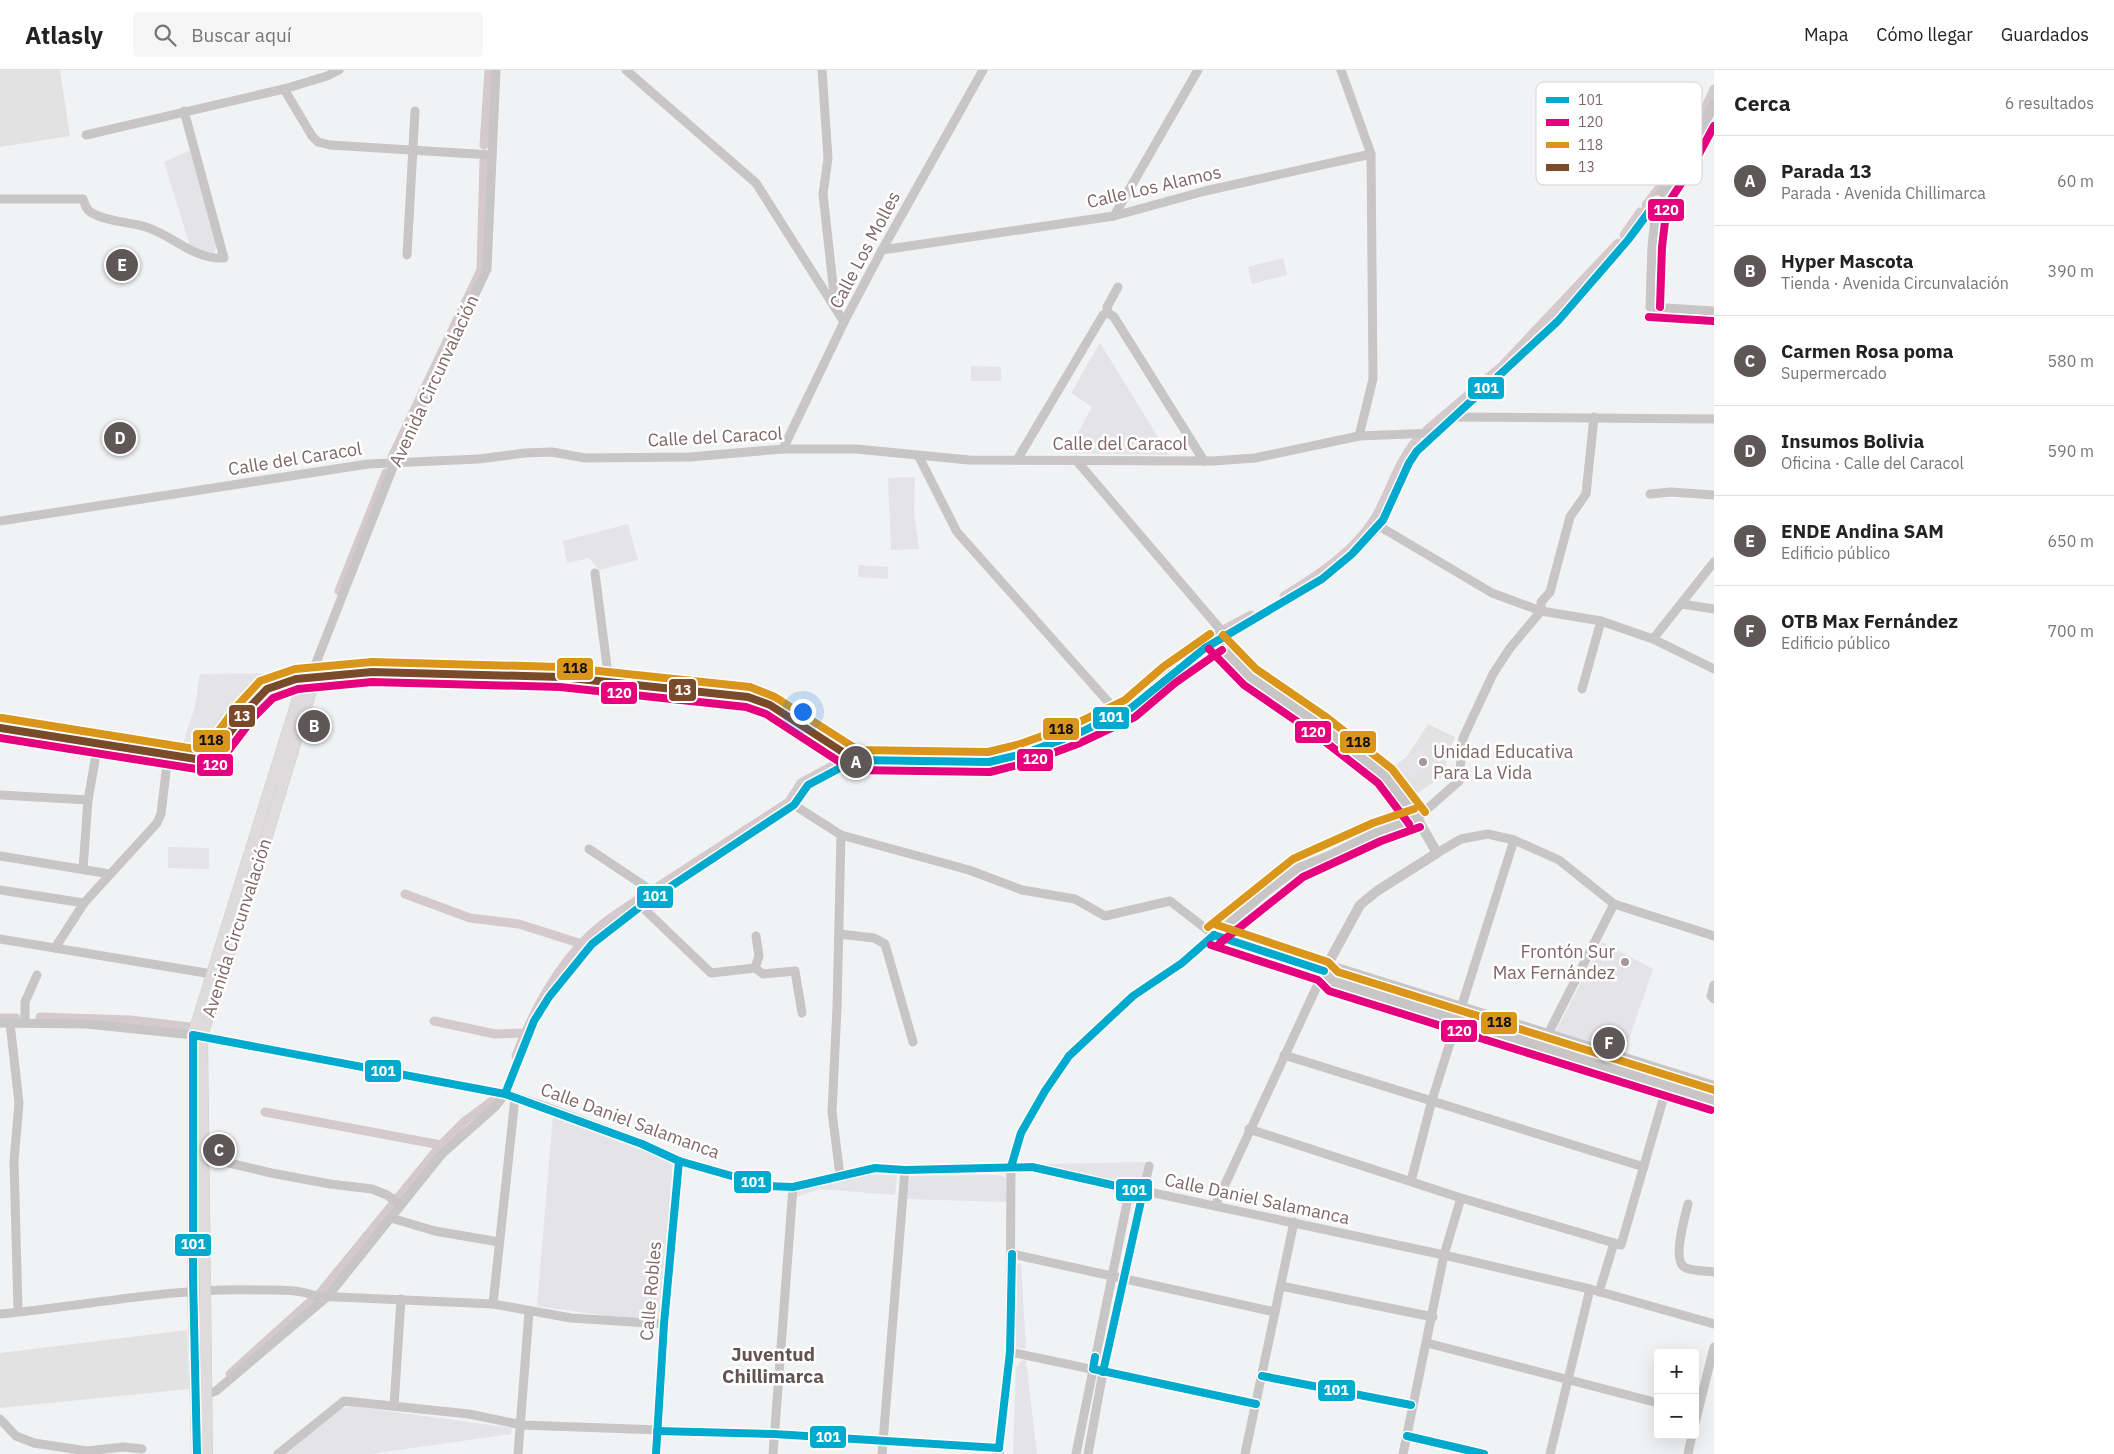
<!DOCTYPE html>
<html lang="es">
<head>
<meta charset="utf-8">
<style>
	body { margin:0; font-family:"IBM Plex Sans",sans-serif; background:#f6f6f6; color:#222 }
	.controls { position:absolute; right:15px; bottom:15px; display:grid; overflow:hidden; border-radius:5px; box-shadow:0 5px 20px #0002 }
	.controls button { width:45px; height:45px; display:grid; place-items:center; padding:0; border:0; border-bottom:1px solid #e0e0e0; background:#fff; color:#222; font:25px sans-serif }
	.you { position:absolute; left:802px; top:641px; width:18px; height:18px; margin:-12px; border:4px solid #fff; border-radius:50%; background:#1a73e8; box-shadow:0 0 0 8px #1a73e833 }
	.badge { display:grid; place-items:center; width:32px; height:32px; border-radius:50%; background:#5e5657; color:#fff; font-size:16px; font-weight:700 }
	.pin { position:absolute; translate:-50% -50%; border:2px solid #fff; box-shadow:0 1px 5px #0006 }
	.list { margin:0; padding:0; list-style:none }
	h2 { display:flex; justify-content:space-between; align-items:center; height:65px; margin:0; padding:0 20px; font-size:21px }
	h2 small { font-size:16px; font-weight:400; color:#767676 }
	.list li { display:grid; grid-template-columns:32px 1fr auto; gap:15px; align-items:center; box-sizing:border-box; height:90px; padding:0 20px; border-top:1px solid #e0e0e0 }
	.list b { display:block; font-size:19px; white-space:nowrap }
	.list p { margin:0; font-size:16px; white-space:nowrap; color:#767676 }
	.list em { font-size:16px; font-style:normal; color:#767676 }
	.icon { flex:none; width:28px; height:28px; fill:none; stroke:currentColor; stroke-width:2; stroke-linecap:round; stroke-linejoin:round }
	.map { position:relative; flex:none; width:1714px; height:1384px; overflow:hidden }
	header { display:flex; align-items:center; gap:30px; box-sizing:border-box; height:70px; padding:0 25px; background:#fff; border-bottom:1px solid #e0e0e0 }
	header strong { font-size:24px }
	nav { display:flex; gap:28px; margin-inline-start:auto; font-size:18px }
	.search { width:350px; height:45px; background:#f6f6f6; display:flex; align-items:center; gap:12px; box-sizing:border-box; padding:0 18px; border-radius:5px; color:#767676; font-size:19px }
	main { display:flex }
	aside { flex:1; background:#fff }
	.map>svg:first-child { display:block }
	.built { fill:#e3e2e3 }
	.green { fill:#e3e3e8 }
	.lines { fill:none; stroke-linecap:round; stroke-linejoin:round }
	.canal { stroke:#d4c9cc; stroke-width:9 }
	.secondary-casing { stroke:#d0cfd0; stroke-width:12 }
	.minor { stroke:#c7c5c5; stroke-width:9 }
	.tertiary { stroke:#c7c5c5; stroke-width:10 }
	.secondary { stroke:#dddbdb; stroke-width:11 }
	.bus-1-casing { stroke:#fff; stroke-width:11 }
	.bus-2-casing { stroke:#fff; stroke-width:11 }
	.bus-3-casing { stroke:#fff; stroke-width:11 }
	.bus-4-casing { stroke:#fff; stroke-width:11 }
	.bus-1 { stroke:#00a9ce; stroke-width:8 }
	.bus-2 { stroke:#e5007d; stroke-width:8 }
	.bus-3 { stroke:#d9961a; stroke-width:8 }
	.bus-4 { stroke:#7a4b2a; stroke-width:8 }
	.poi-dot { fill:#a79698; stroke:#fff; stroke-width:2 }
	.labels { text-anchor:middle; stroke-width:5; stroke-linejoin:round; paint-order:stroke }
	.street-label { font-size:18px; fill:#7f6567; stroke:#fff }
	.poi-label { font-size:18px; fill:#7f6567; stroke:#fff; text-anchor:start }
	.neighbourhood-label { font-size:19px; font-weight:bold; fill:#645254; stroke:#fff }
	.key { fill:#fff; stroke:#d9d1d1; stroke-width:1 }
	.key-label { font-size:14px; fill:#7f6567 }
	.line-badge { stroke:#fff; stroke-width:2 }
	.badge-label { font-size:14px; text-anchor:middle; font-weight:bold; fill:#fff }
	.pale-badge-label { font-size:14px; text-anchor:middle; font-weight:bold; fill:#111 }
</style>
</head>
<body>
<header>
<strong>Atlasly</strong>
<div class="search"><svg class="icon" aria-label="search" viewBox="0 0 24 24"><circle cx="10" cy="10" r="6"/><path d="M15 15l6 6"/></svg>Buscar aquí</div>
<nav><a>Mapa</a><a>Cómo llegar</a><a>Guardados</a></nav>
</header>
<main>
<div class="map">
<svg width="1714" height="1384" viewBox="0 0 1714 1384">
	<rect width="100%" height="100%" fill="#f1f2f3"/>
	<g class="built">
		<path d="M0 0H60L70 66 0 77Z"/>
		<path d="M1428 654 1455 667 1447 686 1446 704 1416 724 1394 696 1406 688Z"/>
		<path d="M187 1260 189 1319 0 1338V1283Z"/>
	</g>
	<g class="green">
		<path d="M190 80 217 174 214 183 209 184 190 176 164 92Z"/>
		<path d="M1283 188 1287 205 1252 214 1248 197Z"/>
		<path d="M1100 273 1169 385 1067 383 1092 337 1071 323Z"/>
		<path d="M971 296 1001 297V311H971Z"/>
		<path d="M915 407 914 443 919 479 891 480 888 408Z"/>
		<path d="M628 454 638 490 599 500 589 488 567 493 563 471Z"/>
		<path d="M858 495 888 497V509L858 507Z"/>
		<path d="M276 603 233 646 208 681 199 684 181 680 195 636 200 604Z"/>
		<path d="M1424 676 1435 693 1405 712 1394 696Z"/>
		<path d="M168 777 209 778V799L168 798Z"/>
		<path d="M1602 872 1653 899 1624 984 1555 963Z"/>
		<path d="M553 1046 652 1082 673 1093 659 1249 608 1246 537 1236Z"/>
		<path d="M1145 1092 1140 1114 1046 1097 1048 1094Z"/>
		<path d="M866 1105H897L895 1125 820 1119 796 1127 797 1121Z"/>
		<path d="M999 1105 1007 1108V1132L907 1129 910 1106Z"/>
		<path d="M1021 1193 1026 1279 1015 1277 1017 1195Z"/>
		<path d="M1026 1290 1037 1384H1013L1016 1297 1021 1291Z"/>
		<path d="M351 1336 512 1358 511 1364 370 1384H283L341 1339Z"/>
	</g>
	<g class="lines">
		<g class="canal">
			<path d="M1692 67 1714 19"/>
			<path d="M484 75 489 0"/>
			<path d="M1646 135 1664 112"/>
			<path d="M1624 165 1640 142"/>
			<path d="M1427 360 1501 297 1618 173"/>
			<path d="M392 387 481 200 484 90"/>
			<path d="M339 521 386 403"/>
			<path d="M1284 526C1317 506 1354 482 1375 448 1390 423 1397 393 1417 370"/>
			<path d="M1225 559 1251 545"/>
			<path d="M1121 636 1131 630 1171 594 1215 565"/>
			<path d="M855 682 985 686 1025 676 1108 643"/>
			<path d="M659 816 789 732 801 713 843 690"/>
			<path d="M405 824 470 848 519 854 582 874"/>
			<path d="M40 947 130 950 190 957"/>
			<path d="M0 948H16"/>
			<path d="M434 951 495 964 525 963"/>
			<path d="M516 986C531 945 558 895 590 865 608 848 630 835 650 822"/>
			<path d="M265 1042 441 1075"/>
			<path d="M230 1304 321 1222 441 1075 465 1051 492 1031"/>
		</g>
		<defs>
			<g id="secondary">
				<path d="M0 658 202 690C213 687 218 679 224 670 253 632 264 610 315 608L257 799 202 966 207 1384"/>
				<path d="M197 1384 193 1207V965L304 609"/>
			</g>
		</defs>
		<use href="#secondary" class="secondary-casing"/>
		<g class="minor">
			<path d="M626 0 756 113 844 252"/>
			<path d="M822 0 828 88 823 124 835 233"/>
			<path d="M1341 0 1371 84 1373 309 1359 366"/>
			<path d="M284 19 312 66 318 72 330 75 491 85"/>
			<path d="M86 65 284 19 327 6 339 0"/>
			<path d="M0 129H83C85 136 87 141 94 144 109 152 130 152 146 157 174 166 194 190 224 188L184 41"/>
			<path d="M1657 131 1652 176 1650 237 1714 241"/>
			<path d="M1114 146 1198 0"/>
			<path d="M882 180 1114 146 1205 121 1371 84"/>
			<path d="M407 185 415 41"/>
			<path d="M1108 243 1114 247 1204 391"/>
			<path d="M1108 243 1107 237 1118 217"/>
			<path d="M1451 347 1714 349"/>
			<path d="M783 379 844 252 882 180 983 0"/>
			<path d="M919 387 957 462 1119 644"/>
			<path d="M1017 390 1103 245 1108 243"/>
			<path d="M1076 390 1226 566"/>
			<path d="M1650 424 1671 422 1714 425"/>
			<path d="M0 451 368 394 479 389 525 383 552 382 585 388 690 387 783 379H856L969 390 1213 391 1255 388 1359 366 1434 363"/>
			<path d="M1379 456 1492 523 1541 541 1601 551 1653 569 1714 599"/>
			<path d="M595 503 609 612"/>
			<path d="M1682 534 1714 539"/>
			<path d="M1653 569 1714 492"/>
			<path d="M310 608 395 392 487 199 496 0"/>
			<path d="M1582 619 1601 551"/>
			<path d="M0 725 88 730"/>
			<path d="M794 735 841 765 969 800 1022 820 1075 829 1105 846 1170 831 1214 865 1324 901 1215 1136"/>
			<path d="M589 779 658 825"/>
			<path d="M1437 783 1461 769 1488 764 1514 770 1559 790 1614 834 1714 866"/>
			<path d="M0 786 110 804"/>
			<path d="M83 799 88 730 98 673"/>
			<path d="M0 820 84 833"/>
			<path d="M641 836 711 903 755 898 763 904 795 901 802 943"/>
			<path d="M839 864 874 868 885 874 913 972"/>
			<path d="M0 869 212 904"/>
			<path d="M55 878 84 833 157 753 161 744 168 685"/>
			<path d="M755 898 759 886 756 866"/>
			<path d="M1714 915 1711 926 1714 929"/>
			<path d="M25 952V932L37 905"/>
			<path d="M0 953 87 954 193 965"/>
			<path d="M10 953 19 1033 14 1091 18 1239"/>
			<path d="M1548 964 1614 834"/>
			<path d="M1284 985 1644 1097"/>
			<path d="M1249 1059 1461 1128 1621 1175 1667 1016V1002"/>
			<path d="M204 1087 271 1103 330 1114 372 1119 387 1125 401 1135"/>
			<path d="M679 1091 767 1116 793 1117 875 1098 905 1100 1032 1097 1444 1185 1590 1219 1714 1254"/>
			<path d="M840 1105 832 1042 837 938 841 765"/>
			<path d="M1411 1111 1432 1030 1514 770"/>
			<path d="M1688 1134C1685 1147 1671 1193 1686 1198 1694 1201 1705 1201 1714 1202"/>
			<path d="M391 1148 435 1161 499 1172"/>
			<path d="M1012 1184 1275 1242"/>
			<path d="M1281 1216 1433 1247"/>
			<path d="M1599 1222 1614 1173"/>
			<path d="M493 1234 515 1028"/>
			<path d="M0 1244C86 1236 173 1217 259 1220 279 1220 297 1219 316 1226L493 1234 571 1248 664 1254"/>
			<path d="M1427 1273 1658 1333"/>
			<path d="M1010 1282 1256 1334"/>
			<path d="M1262 1306 1411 1335"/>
			<path d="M207 1324 216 1321 328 1226 442 1084 495 1037 505 1024 534 951 549 927 592 874 641 836 794 735 808 715 855 690"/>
			<path d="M394 1336 401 1229"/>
			<path d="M0 1349 16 1366 34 1373 87 1381 123 1377 142 1379"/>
			<path d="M1695 1353 1714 1277"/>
			<path d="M1407 1366 1484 1384"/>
			<path d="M278 1384 344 1331 469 1344 522 1355 774 1364 999 1378"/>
			<path d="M518 1384 529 1242"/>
			<path d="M773 1384 793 1117"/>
			<path d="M882 1384 905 1100"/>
			<path d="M999 1384 1010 1282 1011 1097 1021 1063 1045 1021 1069 986 1133 926 1182 893 1266 822 1298 798 1328 786 1377 762 1417 748 1459 711 1463 668 1493 604 1510 578 1541 541V532L1550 522 1570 447 1586 424 1594 347"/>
			<path d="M1076 1384 1130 1118"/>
			<path d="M1088 1384 1103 1302 1149 1096"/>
			<path d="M1245 1384 1294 1152"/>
			<path d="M1403 1384 1444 1185 1461 1128"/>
			<path d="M1550 1384 1590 1219"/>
			<path d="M1688 1384 1692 1365"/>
		</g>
		<g class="tertiary">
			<path d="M1216 572 1250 607 1320 655 1385 706 1417 748 1437 783 1377 821 1360 835 1324 901"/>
			<path d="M315 608 372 602 561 607 748 627 770 635 855 690 989 692 1023 684 1077 664 1131 638 1169 605 1205 578 1322 509 1352 484 1379 456 1409 393 1417 381 1558 251 1628 170 1684 91 1714 35"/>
			<path d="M1324 901 1332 911 1714 1030"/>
			<path d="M1324 901 1337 898 1714 1016"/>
			<path d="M195 965 505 1024 545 1037 642 1074 679 1091 664 1254 656 1384"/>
		</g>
		<use href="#secondary" class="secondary"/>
		<defs>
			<g id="bus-1">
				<path d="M1214 865 1324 901"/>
				<path d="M193 965 505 1024 642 1074 679 1091 767 1116 793 1117 875 1098 905 1100 1032 1097 1143 1122 1103 1302"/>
				<path d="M193 965V1207L197 1384"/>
				<path d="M505 1024 534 951 549 927 592 874 641 836 794 735 808 715 855 690 989 692 1023 684 1077 664 1131 638 1205 578 1322 509 1352 484 1383 450 1409 393 1417 381 1558 251 1628 170 1657 131"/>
				<path d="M1011 1097 1021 1063 1045 1021 1069 986 1133 926 1182 893 1214 865"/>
				<path d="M1095 1287 1093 1299 1256 1334"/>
				<path d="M1262 1306 1411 1335"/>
				<path d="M657 1361 774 1364 999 1378"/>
				<path d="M1407 1366 1484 1384"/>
				<path d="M999 1378 1010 1282 1012 1184"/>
				<path d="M656 1384 664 1254 679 1091"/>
			</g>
			<g id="bus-2">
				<path d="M1660 237 1662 177 1667 135 1692 97 1714 56"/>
				<path d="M1649 247 1713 251"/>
				<path d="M1209 579 1244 615 1314 663 1378 713 1409 754"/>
				<path d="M0 668 203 700 219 693 254 647 273 628 298 619 372 612 560 617 746 637 766 644 852 700 990 702 1026 693 1080 673 1135 647 1175 613 1222 580"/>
				<path d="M1220 873 1303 807 1381 771 1420 757"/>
				<path d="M1211 875 1318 910 1329 921 1711 1040"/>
			</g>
			<g id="bus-3">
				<path d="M1223 565 1256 599 1326 647 1392 699 1425 742"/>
				<path d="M2 648 201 680 206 678 238 635 260 611 295 599 372 592 561 597 750 617 775 627 858 680 988 682 1020 674 1073 655 1125 630 1163 597 1210 564"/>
				<path d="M1217 855 1328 892 1338 902 1714 1020"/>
				<path d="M1208 857 1293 789 1373 753 1414 739"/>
			</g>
			<path id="bus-4" d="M0 658 202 690 212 686 246 641 267 619 296 609 372 602 561 607 748 627 770 635 855 690"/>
		</defs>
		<use href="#bus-1" class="bus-1-casing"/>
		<use href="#bus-2" class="bus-2-casing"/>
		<use href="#bus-3" class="bus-3-casing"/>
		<use href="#bus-4" class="bus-4-casing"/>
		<use href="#bus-1" class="bus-1"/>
		<use href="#bus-2" class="bus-2"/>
		<use href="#bus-3" class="bus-3"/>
		<use href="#bus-4" class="bus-4"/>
	</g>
	<g class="poi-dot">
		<circle cx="1423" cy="692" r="5"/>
		<circle cx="1625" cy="892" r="5"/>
	</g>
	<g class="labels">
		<g class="street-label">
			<text transform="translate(1154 117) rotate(-13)" y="6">Calle Los Alamos</text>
			<text transform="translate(865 180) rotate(-62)" y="6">Calle Los Molles</text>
			<text transform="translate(434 311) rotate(-65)" y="6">Avenida Circunvalación</text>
			<text transform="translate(715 367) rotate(-3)" y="6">Calle del Caracol</text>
			<text x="1120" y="380">Calle del Caracol</text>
			<text transform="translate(295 389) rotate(-9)" y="6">Calle del Caracol</text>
			<text transform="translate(237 858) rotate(-72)" y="6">Avenida Circunvalación</text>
			<text transform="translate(630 1051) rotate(20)" y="6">Calle Daniel Salamanca</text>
			<text transform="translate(1257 1129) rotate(12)" y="6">Calle Daniel Salamanca</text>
			<text transform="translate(651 1221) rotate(-85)" y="6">Calle Robles</text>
		</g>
		<g class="poi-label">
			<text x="1433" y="688">Unidad Educativa<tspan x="1433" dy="21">Para La Vida</tspan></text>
			<text x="1615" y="888" text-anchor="end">Frontón Sur<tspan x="1615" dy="21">Max Fernández</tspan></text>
		</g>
		<g class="neighbourhood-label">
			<text x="773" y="1291">Juventud<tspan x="773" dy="22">Chillimarca</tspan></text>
		</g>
	</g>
	<rect x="1536" y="12" width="166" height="103" rx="8" class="key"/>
	<rect x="1546" y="27" width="23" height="6" fill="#00a9ce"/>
	<rect x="1546" y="49" width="23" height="7" fill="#e5007d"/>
	<rect x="1546" y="72" width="23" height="6" fill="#d9961a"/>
	<rect x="1546" y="94" width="23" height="7" fill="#7a4b2a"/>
	<g class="key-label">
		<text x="1578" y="35">101</text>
		<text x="1578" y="57">120</text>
		<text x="1578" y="80">118</text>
		<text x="1578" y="102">13</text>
	</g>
	<g class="line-badge">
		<rect x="1647" y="128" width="38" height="24" rx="5" fill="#e5007d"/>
		<rect x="1467" y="306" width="38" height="24" rx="5" fill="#00a9ce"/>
		<rect x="556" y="587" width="38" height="24" rx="5" fill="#d9961a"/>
		<rect x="668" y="608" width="29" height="24" rx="5" fill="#7a4b2a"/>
		<rect x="600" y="611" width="38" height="24" rx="5" fill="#e5007d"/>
		<rect x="228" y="634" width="28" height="24" rx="5" fill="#7a4b2a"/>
		<rect x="1092" y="636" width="38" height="24" rx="5" fill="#00a9ce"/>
		<rect x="1042" y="647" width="38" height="24" rx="5" fill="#d9961a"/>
		<rect x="1294" y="650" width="38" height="24" rx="5" fill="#e5007d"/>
		<rect x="192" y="659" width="39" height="24" rx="5" fill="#d9961a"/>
		<rect x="1339" y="660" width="38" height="24" rx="5" fill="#d9961a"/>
		<rect x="1016" y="678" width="38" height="24" rx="5" fill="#e5007d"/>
		<rect x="196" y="683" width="38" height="24" rx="5" fill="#e5007d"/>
		<rect x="636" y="815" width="38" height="24" rx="5" fill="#00a9ce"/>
		<rect x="1480" y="941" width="38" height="24" rx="5" fill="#d9961a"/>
		<rect x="1440" y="949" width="38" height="24" rx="5" fill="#e5007d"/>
		<rect x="364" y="989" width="38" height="24" rx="5" fill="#00a9ce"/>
		<rect x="733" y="1100" width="39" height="24" rx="5" fill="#00a9ce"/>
		<rect x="1115" y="1108" width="38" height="24" rx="5" fill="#00a9ce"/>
		<rect x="174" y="1163" width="38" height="24" rx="5" fill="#00a9ce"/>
		<rect x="1317" y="1309" width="39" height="23" rx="5" fill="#00a9ce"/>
		<rect x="809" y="1355" width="38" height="24" rx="5" fill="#00a9ce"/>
	</g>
	<g class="badge-label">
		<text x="1666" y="145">120</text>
		<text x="1486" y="323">101</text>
		<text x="683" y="625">13</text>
		<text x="619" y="628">120</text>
		<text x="242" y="651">13</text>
		<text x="1111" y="652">101</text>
		<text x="1313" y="667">120</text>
		<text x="1035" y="694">120</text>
		<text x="215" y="700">120</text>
		<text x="655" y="831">101</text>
		<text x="1459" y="966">120</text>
		<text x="383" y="1006">101</text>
		<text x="753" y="1117">101</text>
		<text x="1134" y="1125">101</text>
		<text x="193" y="1179">101</text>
		<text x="1336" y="1325">101</text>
		<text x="828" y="1372">101</text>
	</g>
	<g class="pale-badge-label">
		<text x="575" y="603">118</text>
		<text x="1061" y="664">118</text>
		<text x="211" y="675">118</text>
		<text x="1358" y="677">118</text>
		<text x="1499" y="957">118</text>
	</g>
</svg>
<div class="controls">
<button>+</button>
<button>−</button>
</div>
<div class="you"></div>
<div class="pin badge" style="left:856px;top:692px">A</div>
<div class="pin badge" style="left:314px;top:656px">B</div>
<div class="pin badge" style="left:219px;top:1080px">C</div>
<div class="pin badge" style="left:120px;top:368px">D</div>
<div class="pin badge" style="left:122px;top:195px">E</div>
<div class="pin badge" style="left:1609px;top:973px">F</div>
</div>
<aside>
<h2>Cerca<small>6 resultados</small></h2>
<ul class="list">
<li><span class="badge">A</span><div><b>Parada 13</b><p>Parada · Avenida Chillimarca</p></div><em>60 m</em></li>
<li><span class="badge">B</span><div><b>Hyper Mascota</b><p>Tienda · Avenida Circunvalación</p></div><em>390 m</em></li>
<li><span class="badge">C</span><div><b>Carmen Rosa poma</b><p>Supermercado</p></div><em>580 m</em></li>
<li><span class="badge">D</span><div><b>Insumos Bolivia</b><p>Oficina · Calle del Caracol</p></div><em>590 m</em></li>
<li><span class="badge">E</span><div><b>ENDE Andina SAM</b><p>Edificio público</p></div><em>650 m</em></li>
<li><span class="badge">F</span><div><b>OTB Max Fernández</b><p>Edificio público</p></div><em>700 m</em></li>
</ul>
</aside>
</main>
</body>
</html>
